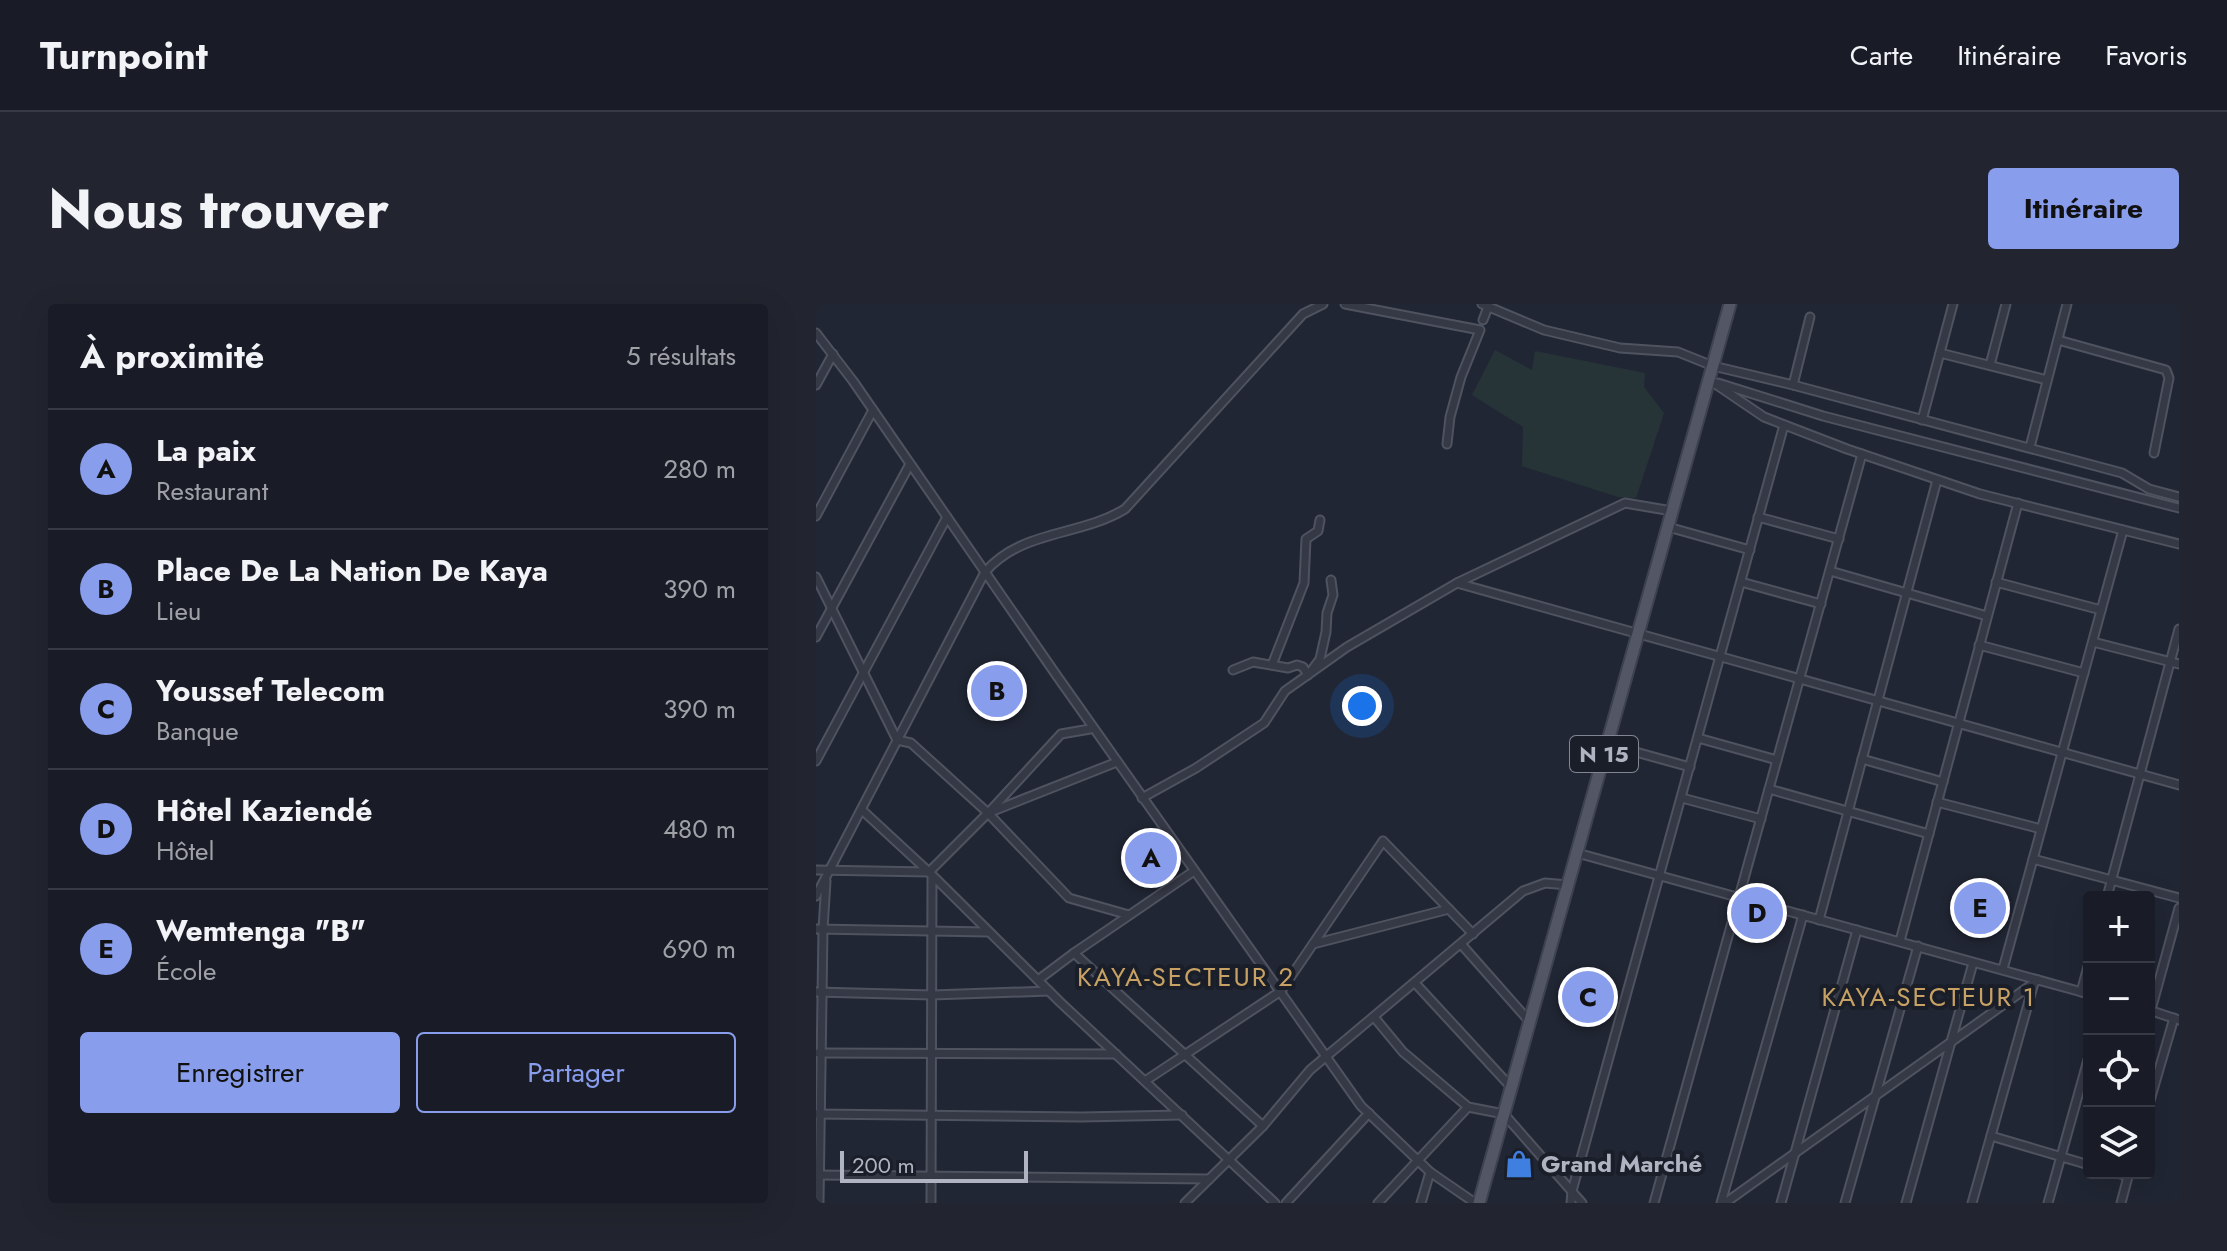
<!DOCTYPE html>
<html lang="fr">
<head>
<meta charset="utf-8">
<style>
	body { margin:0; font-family:Jost,sans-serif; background:#22252f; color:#f1f3f6 }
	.controls { position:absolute; right:24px; bottom:24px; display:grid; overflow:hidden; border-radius:8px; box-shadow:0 8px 32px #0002 }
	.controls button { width:72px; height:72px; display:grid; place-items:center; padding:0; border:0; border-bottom:2px solid #373a44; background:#191c27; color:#f1f3f6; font:40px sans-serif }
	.scale { position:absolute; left:24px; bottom:20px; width:188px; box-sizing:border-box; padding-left:8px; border:4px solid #afb3c2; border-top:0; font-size:22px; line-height:28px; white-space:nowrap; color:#afb3c2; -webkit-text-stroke:6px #1a1e29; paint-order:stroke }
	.you { position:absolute; left:546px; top:402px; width:28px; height:28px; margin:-20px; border:6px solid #fff; border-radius:50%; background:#1a73e8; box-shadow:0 0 0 12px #1a73e833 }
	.badge { display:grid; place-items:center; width:52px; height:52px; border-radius:50%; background:#899ded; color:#111; font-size:26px; font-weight:700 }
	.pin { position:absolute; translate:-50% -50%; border:4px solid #fff; box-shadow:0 2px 8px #0006 }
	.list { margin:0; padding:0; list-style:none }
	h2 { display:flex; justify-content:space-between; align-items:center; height:104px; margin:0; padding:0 32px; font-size:34px }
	h2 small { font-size:26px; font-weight:400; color:#9fa1a7 }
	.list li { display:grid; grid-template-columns:52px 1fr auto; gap:24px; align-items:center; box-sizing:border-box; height:120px; padding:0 32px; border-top:2px solid #373a44 }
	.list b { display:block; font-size:30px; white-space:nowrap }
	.list p { margin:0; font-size:26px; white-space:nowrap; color:#9fa1a7 }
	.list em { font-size:26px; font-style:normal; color:#9fa1a7 }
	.actions { display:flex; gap:16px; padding:24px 32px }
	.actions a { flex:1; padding:18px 0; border:2px solid #899ded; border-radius:8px; text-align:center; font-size:28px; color:#899ded }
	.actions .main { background:#899ded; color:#111 }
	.icon { flex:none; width:44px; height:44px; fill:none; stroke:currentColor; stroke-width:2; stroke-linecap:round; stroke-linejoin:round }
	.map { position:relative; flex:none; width:1363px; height:899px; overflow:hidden; border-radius:8px }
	header { display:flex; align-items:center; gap:48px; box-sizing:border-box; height:112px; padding:0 40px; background:#191c27; border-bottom:2px solid #373a44 }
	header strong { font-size:38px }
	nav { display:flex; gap:44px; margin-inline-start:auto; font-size:28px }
	.intro { display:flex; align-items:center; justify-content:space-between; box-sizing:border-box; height:192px; padding:0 48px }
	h1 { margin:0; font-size:56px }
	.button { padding:20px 36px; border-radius:8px; background:#899ded; color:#111; font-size:28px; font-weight:700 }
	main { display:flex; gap:48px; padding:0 48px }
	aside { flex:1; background:#191c27; border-radius:8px; box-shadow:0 8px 32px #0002 }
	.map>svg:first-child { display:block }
	.green { fill:#263438 }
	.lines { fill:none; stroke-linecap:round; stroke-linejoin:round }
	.street-casing { stroke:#4f5360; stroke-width:11 }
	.primary-casing { stroke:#3e424f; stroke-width:15 }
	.street { stroke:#353845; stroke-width:7 }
	.primary { stroke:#535765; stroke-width:11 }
	.labels { text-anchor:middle; stroke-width:8; stroke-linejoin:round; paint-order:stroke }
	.shield { fill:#1a1e29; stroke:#828694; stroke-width:2 }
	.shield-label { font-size:22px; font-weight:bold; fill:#afb3c2 }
	.poi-label { font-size:24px; font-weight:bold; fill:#afb3c2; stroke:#1a1e29; text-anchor:start }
	.neighbourhood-label { font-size:26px; letter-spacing:2px; fill:#c8a264; stroke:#1a1e29 }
</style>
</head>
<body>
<header>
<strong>Turnpoint</strong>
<nav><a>Carte</a><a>Itinéraire</a><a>Favoris</a></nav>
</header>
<div class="intro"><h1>Nous trouver</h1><a class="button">Itinéraire</a></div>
<main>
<aside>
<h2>À proximité<small>5 résultats</small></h2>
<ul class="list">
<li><span class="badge">A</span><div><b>La paix</b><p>Restaurant</p></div><em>280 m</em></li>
<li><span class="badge">B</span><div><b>Place De La Nation De Kaya</b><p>Lieu</p></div><em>390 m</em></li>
<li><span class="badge">C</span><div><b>Youssef Telecom</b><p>Banque</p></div><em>390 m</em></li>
<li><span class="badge">D</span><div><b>Hôtel Kaziendé</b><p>Hôtel</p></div><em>480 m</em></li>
<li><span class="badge">E</span><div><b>Wemtenga &quot;B&quot;</b><p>École</p></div><em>690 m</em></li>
</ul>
<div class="actions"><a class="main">Enregistrer</a><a>Partager</a></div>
</aside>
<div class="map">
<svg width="1363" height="899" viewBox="0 0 1363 899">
	<rect width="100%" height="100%" fill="#212634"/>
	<path class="green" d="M679 46 716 66 719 47 829 69 828 83 848 109 820 194 802 193 706 162 707 123 656 91Z"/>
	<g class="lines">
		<defs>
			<g id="street">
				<path d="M529 0 664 26 645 73 634 113 631 140"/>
				<path d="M666 0 728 26 804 44 862 48 897 62 977 81 1306 169 1333 185 1363 193"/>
				<path d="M667 16 672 3"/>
				<path d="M0 29 37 77 241 372 545 802 614 868 659 899"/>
				<path d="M1242 36 1350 66 1353 74 1338 149"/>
				<path d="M1124 49 1231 76"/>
				<path d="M1174 61 1190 0"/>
				<path d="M895 77 948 113 1031 145 1164 190 1363 240"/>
				<path d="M902 79 1007 112 1363 204"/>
				<path d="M0 81 17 50"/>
				<path d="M977 81 994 13"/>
				<path d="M1106 116 1137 0"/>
				<path d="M1214 143 1251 0"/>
				<path d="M0 212 57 106"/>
				<path d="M942 213 1023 235"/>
				<path d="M852 223 934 246"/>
				<path d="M1014 267 1171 312"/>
				<path d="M0 273 81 436 95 439 172 509"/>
				<path d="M925 278 1005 300"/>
				<path d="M1180 278 1285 306"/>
				<path d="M641 279 1363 481"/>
				<path d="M0 333 94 160"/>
				<path d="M1277 338 1363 360"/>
				<path d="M1163 341 1268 369"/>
				<path d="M456 361 488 279 490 235 502 227 504 216"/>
				<path d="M417 366 437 358 472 364 481 361 487 363 492 371 504 355 510 328 511 309 517 291 515 276"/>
				<path d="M882 434 961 456"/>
				<path d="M791 440 874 463"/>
				<path d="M1046 455 1127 478"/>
				<path d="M0 457 131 213"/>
				<path d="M953 485 1113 530"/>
				<path d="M326 494 380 464 448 419 469 387 531 343 641 279 809 199 856 207"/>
				<path d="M866 494 945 515"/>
				<path d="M1121 498 1225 525"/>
				<path d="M46 506 113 568 172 509 253 594 313 611"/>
				<path d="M174 507 245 430 274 425"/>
				<path d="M172 509 301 458"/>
				<path d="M761 549 1273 690"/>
				<path d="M1217 555 1363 594"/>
				<path d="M0 566 113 568 244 698 459 899"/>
				<path d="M0 592 169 268C207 225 263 233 309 205L487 10 507 0"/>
				<path d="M1291 593 1363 325"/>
				<path d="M1003 616 1121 176"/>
				<path d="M0 625 172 628"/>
				<path d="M1084 637 1202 199"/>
				<path d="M497 640 633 605"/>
				<path d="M645 640 714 718"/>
				<path d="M258 649 447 822"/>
				<path d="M1187 665 1307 226"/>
				<path d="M222 676 258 649 378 567"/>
				<path d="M599 679 695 783"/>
				<path d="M0 688 116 691 233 687"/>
				<path d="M1265 688 1273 659"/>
				<path d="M1333 706 1363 716"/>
				<path d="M1335 706 1363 604"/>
				<path d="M558 713 587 748 652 803 688 810 766 899"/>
				<path d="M2 749 300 750"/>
				<path d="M329 777 465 687 567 537 657 630"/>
				<path d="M1333 800 1358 714"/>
				<path d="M0 810 265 813 366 811"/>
				<path d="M1175 832 1273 861"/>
				<path d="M1300 869 1312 872"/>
				<path d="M0 871 393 875"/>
				<path d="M3 899 7 625 10 577"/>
				<path d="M115 899 116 573"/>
				<path d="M369 899 447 822 494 766 707 587 729 579 752 581"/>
				<path d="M470 899 553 809"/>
				<path d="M562 899 652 803"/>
				<path d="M605 899 614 868"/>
				<path d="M755 899 756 887 968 121"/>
				<path d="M838 899 1046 150"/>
				<path d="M905 899 987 611"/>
				<path d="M909 899 1222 676"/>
				<path d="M965 899 1041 626"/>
				<path d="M1029 899 1102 642"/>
				<path d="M1090 899 1157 659"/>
				<path d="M1156 899 1218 679"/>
				<path d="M1232 899 1273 752"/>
				<path d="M1305 899 1313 869"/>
			</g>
			<path id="primary" d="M663 899 914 0"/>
		</defs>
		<use href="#street" class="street-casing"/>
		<use href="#primary" class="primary-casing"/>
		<use href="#street" class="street"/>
		<use href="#primary" class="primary"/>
	</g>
	<defs>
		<symbol id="shop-bare" viewBox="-9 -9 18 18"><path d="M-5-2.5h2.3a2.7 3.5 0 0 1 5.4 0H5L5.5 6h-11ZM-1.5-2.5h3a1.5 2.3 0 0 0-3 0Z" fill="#3f7fe0" stroke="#1a1e29" stroke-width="2.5" paint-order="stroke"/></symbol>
	</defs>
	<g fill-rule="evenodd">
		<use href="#shop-bare" x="683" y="840" width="40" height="40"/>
	</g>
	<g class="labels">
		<rect class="shield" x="754" y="432" width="68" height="36" rx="6"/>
		<g class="shield-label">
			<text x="788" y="458">N 15</text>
		</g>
		<g class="poi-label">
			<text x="725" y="868">Grand Marché</text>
		</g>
		<g class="neighbourhood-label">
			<text x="370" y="682">KAYA-SECTEUR 2</text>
			<text x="1113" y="702">KAYA-SECTEUR 1</text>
		</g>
	</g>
</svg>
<div class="controls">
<button>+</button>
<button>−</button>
<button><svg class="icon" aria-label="locate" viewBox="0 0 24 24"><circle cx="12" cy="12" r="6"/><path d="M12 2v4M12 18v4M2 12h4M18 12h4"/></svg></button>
<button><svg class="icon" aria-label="layers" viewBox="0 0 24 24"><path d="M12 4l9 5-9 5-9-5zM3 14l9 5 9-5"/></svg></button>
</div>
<div class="scale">200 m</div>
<div class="you"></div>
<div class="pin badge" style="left:335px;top:554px">A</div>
<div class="pin badge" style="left:181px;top:387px">B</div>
<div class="pin badge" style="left:772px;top:693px">C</div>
<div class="pin badge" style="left:941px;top:609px">D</div>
<div class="pin badge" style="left:1164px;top:604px">E</div>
</div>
</main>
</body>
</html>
